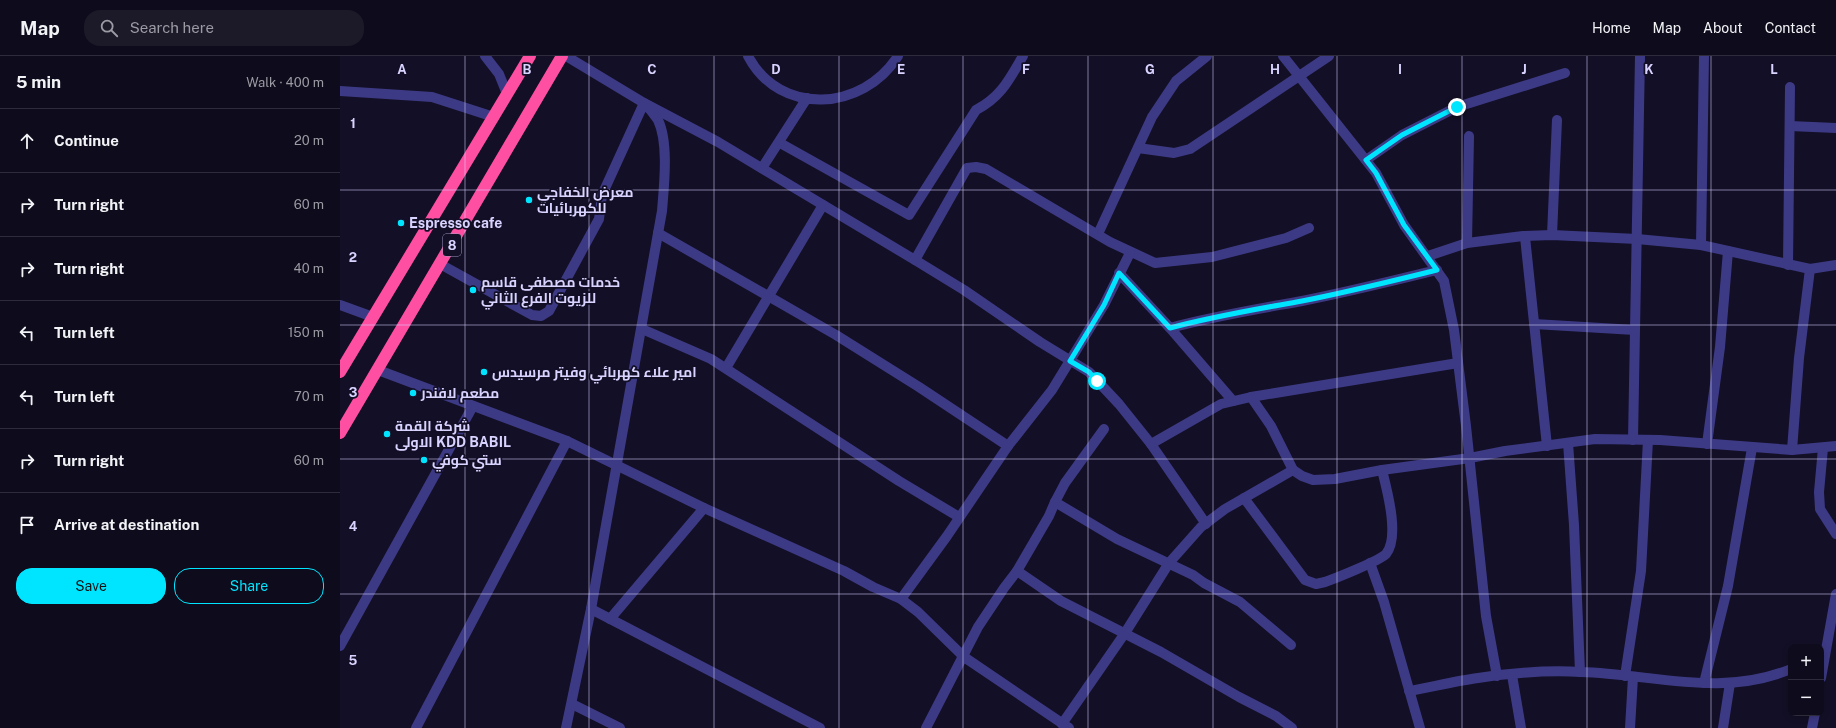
<!DOCTYPE html>
<html lang="en">
<head>
<meta charset="utf-8">
<style>
	body { margin:0; font-family:"Public Sans",Cairo,sans-serif; background:#1c1929; color:#f1f3f6 }
	.controls { position:absolute; right:12px; bottom:12px; display:grid; overflow:hidden; border-radius:8px; box-shadow:0 2px 6px #0003 }
	.controls button { width:36px; height:36px; display:grid; place-items:center; padding:0; border:0; border-bottom:1px solid #2e2b3b; background:#0e0b1c; color:#f1f3f6; font:20px sans-serif }
	.stop { position:absolute; width:12px; height:12px; margin:-9px; border:3px solid #00e5ff; border-radius:50%; background:#fff }
	.stop.end { background:#00e5ff; border-color:#fff; box-shadow:0 1px 4px #0008 }
	.list { margin:0; padding:0; list-style:none }
	h2 { display:flex; justify-content:space-between; align-items:center; height:52px; margin:0; padding:0 16px; font-size:17px }
	h2 small { font-size:13px; font-weight:400; color:#9b9ba3 }
	.list li { display:grid; grid-template-columns:26px 1fr auto; gap:12px; align-items:center; box-sizing:border-box; height:64px; padding:0 16px; border-top:1px solid #2e2b3b }
	.list b { display:block; font-size:15px; white-space:nowrap }
	.list em { font-size:13px; font-style:normal; color:#9b9ba3 }
	.actions { display:flex; gap:8px; padding:12px 16px }
	.actions a { flex:1; padding:9px 0; border:1px solid #00e5ff; border-radius:16px; text-align:center; font-size:14px; color:#00e5ff }
	.actions .main { background:#00e5ff; color:#111 }
	.icon { flex:none; width:22px; height:22px; fill:none; stroke:currentColor; stroke-width:2; stroke-linecap:round; stroke-linejoin:round }
	.map { position:relative; flex:none; width:1496px; height:672px; overflow:hidden }
	header { display:flex; align-items:center; gap:24px; box-sizing:border-box; height:56px; padding:0 20px; background:#0e0b1c; border-bottom:1px solid #2e2b3b }
	header strong { font-size:19px }
	nav { display:flex; gap:22px; margin-inline-start:auto; font-size:14px }
	.search { width:280px; height:36px; background:#1c1929; display:flex; align-items:center; gap:10px; box-sizing:border-box; padding:0 14px; border-radius:16px; color:#9b9ba3; font-size:15px }
	main { display:flex }
	aside { flex:1; background:#0e0b1c }
	.map>svg:first-child { display:block }
	.lines { fill:none; stroke-linecap:round; stroke-linejoin:round }
	.minor { stroke:#3d3a85; stroke-width:10 }
	.highway { stroke:#ff4fa3; stroke-width:12 }
	.route { stroke:#00e5ff; stroke-width:5 }
	.grid { fill:none; stroke:#d9d4ff; stroke-width:1; stroke-opacity:0.55 }
	.poi-dot { fill:#00e5ff; stroke:#130f26; stroke-width:1.5 }
	.labels { text-anchor:middle; stroke-width:3.5; stroke-linejoin:round; paint-order:stroke }
	.shield { fill:#130f26; stroke:#9e99be; stroke-width:1 }
	.shield-label { font-size:13px; font-weight:bold; fill:#d9d4ff }
	.poi-label { font-size:14px; font-weight:bold; fill:#d9d4ff; stroke:#130f26; text-anchor:start }
	.grid-label { font-size:13px; text-anchor:middle; font-weight:bold; fill:#d9d4ff; stroke:#130f26; stroke-width:3.5; stroke-linejoin:round; paint-order:stroke }
</style>
</head>
<body>
<header>
<strong>Map</strong>
<div class="search"><svg class="icon" aria-label="search" viewBox="0 0 24 24"><circle cx="10" cy="10" r="6"/><path d="M15 15l6 6"/></svg>Search here</div>
<nav><a>Home</a><a>Map</a><a>About</a><a>Contact</a></nav>
</header>
<main>
<aside>
<h2>5 min<small>Walk · 400 m</small></h2>
<ul class="list">
<li><svg class="icon" aria-label="ahead" viewBox="0 0 24 24"><path d="M12 20V5M6 11l6-6 6 6"/></svg><div><b>Continue</b></div><em>20 m</em></li>
<li><svg class="icon" aria-label="right" viewBox="0 0 24 24"><path d="M7 20v-9h11M14 6l5 5-5 5"/></svg><div><b>Turn right</b></div><em>60 m</em></li>
<li><svg class="icon" aria-label="right" viewBox="0 0 24 24"><path d="M7 20v-9h11M14 6l5 5-5 5"/></svg><div><b>Turn right</b></div><em>40 m</em></li>
<li><svg class="icon" aria-label="left" viewBox="0 0 24 24"><path d="M17 20v-9H6M10 6l-5 5 5 5"/></svg><div><b>Turn left</b></div><em>150 m</em></li>
<li><svg class="icon" aria-label="left" viewBox="0 0 24 24"><path d="M17 20v-9H6M10 6l-5 5 5 5"/></svg><div><b>Turn left</b></div><em>70 m</em></li>
<li><svg class="icon" aria-label="right" viewBox="0 0 24 24"><path d="M7 20v-9h11M14 6l5 5-5 5"/></svg><div><b>Turn right</b></div><em>60 m</em></li>
<li><svg class="icon" aria-label="arrive" viewBox="0 0 24 24"><path d="M6 21V4h12l-3 4 3 4H6"/></svg><div><b>Arrive at destination</b></div></li>
</ul>
<div class="actions"><a class="main">Save</a><a>Share</a></div>
</aside>
<div class="map">
<svg width="1496" height="672" viewBox="0 0 1496 672">
	<rect width="100%" height="100%" fill="#130f26"/>
	<g class="lines">
		<g class="minor">
			<path d="M145 0 159 18 167 38"/>
			<path d="M226 0 304 47 378 86 575 204 624 234 700 286 749 316 779 348 811 388 866 468"/>
			<path d="M408 0C440 61 523 55 558 0"/>
			<path d="M943 0 1036 117 1064 169 1104 225 1114 274 1126 370 1146 560 1157 620"/>
			<path d="M0 35 92 41 154 61"/>
			<path d="M1450 70 1496 72"/>
			<path d="M440 87 569 159 636 54C661 41 669 24 683 0"/>
			<path d="M798 92 834 97 850 93 989 0"/>
			<path d="M1026 104 1062 79 1117 51 1225 17"/>
			<path d="M422 112 467 42"/>
			<path d="M318 177 496 279 579 331 668 390"/>
			<path d="M758 178 812 61 836 25 867 0"/>
			<path d="M1212 179 1217 64"/>
			<path d="M1185 181 1207 390"/>
			<path d="M1127 187 1129 80"/>
			<path d="M1361 189 1364 0"/>
			<path d="M1088 200 1127 187 1183 180 1212 179 1297 183 1361 189 1470 213 1496 209"/>
			<path d="M575 204 627 112 636 111 646 113 770 186 815 207 872 201 946 182 969 172"/>
			<path d="M100 208 192 259 201 260 209 255 259 163 262 139 304 47C309 52 314 58 318 64 329 87 324 130 322 155L251 553 226 672"/>
			<path d="M1448 209 1450 31"/>
			<path d="M779 217 830 272 893 345"/>
			<path d="M0 249 33 261"/>
			<path d="M1194 268 1295 274"/>
			<path d="M830 272C874 260 918 253 962 245 1008 236 1052 225 1097 214"/>
			<path d="M302 273 371 303 559 425 619 461"/>
			<path d="M1118 307 911 341 931 370 953 414 962 420 973 424 995 423 1042 414 1130 402 1165 395 1255 383 1320 384 1452 394 1496 390"/>
			<path d="M386 312 483 149"/>
			<path d="M38 314 227 385 364 452 504 515 533 531 561 543 578 556 624 601 729 672"/>
			<path d="M764 373 725 427 715 446 777 483 853 519 864 527 900 546 951 589"/>
			<path d="M1293 384 1300 0"/>
			<path d="M1228 387 1234 469 1240 616"/>
			<path d="M811 388 881 348 911 341"/>
			<path d="M1367 388 1380 291 1388 195"/>
			<path d="M1483 392 1479 436 1480 453 1496 478"/>
			<path d="M1452 394 1459 302 1470 213"/>
			<path d="M904 442 965 524 976 528 985 526C996 522 1039 505 1046 498 1060 481 1047 434 1042 414"/>
			<path d="M1030 507 1044 546 1080 672"/>
			<path d="M677 515 721 545 821 596 899 641 936 660 952 672"/>
			<path d="M561 543 607 480 668 390 712 334 764 249 790 197"/>
			<path d="M251 553 480 672"/>
			<path d="M270 563 364 452"/>
			<path d="M0 590 133 350"/>
			<path d="M1172 619 1181 672"/>
			<path d="M1285 620 1301 515 1308 384"/>
			<path d="M1481 622 1496 538"/>
			<path d="M1364 627 1388 530 1412 392"/>
			<path d="M1069 635C1092 631 1115 625 1138 622 1171 617 1207 614 1241 616 1313 618 1381 642 1451 613"/>
			<path d="M232 648 280 672"/>
			<path d="M722 668 785 577 829 507 861 471 885 453 953 414"/>
			<path d="M76 672 227 385"/>
			<path d="M586 672 638 571 664 532 677 515 709 460 715 446"/>
			<path d="M1290 672 1293 621"/>
			<path d="M1383 672 1390 627"/>
			<path d="M1472 672 1475 657"/>
		</g>
		<g class="highway">
			<path d="M0 316 190 0"/>
			<path d="M0 377 222 0"/>
		</g>
	</g>
	<g class="lines">
		<path class="route" d="M757 325 749 316 730 305 764 249 779 217 830 272C874 260 918 253 962 245 1008 236 1052 225 1097 214L1064 169 1036 117 1026 104 1062 79 1117 51"/>
	</g>
	<path class="grid" d="M125 0V672M249 0V672M374 0V672M499 0V672M623 0V672M748 0V672M873 0V672M997 0V672M1122 0V672M1247 0V672M1371 0V672M0 134H1496M0 269H1496M0 403H1496M0 538H1496"/>
	<g class="poi-dot">
		<circle cx="189" cy="144" r="4"/>
		<circle cx="61" cy="167" r="4"/>
		<circle cx="133" cy="234" r="4"/>
		<circle cx="144" cy="316" r="4"/>
		<circle cx="73" cy="337" r="4"/>
		<circle cx="47" cy="378" r="4"/>
		<circle cx="84" cy="404" r="4"/>
	</g>
	<g class="labels">
		<rect class="shield" x="103" y="178" width="18" height="22" rx="3"/>
		<g class="shield-label">
			<text x="112" y="194">8</text>
		</g>
		<g class="poi-label">
			<text x="197" y="141">معرض الخفاجي<tspan x="197" dy="16">للكهربائيات</tspan></text>
			<text x="69" y="172">Espresso cafe</text>
			<text x="141" y="231">خدمات مصطفى قاسم<tspan x="141" dy="16">للزيوت الفرع الثاني</tspan></text>
			<text x="152" y="321">امير علاء كهربائي وفيتر مرسيدس</text>
			<text x="81" y="342">مطعم لافندر</text>
			<text x="55" y="375">شركة القمة<tspan x="55" dy="16">الاولى KDD BABIL</tspan></text>
			<text x="92" y="409">ستي كوفي</text>
		</g>
	</g>
	<g class="grid-label">
		<text x="62" y="18">A</text>
		<text x="187" y="18">B</text>
		<text x="312" y="18">C</text>
		<text x="436" y="18">D</text>
		<text x="561" y="18">E</text>
		<text x="686" y="18">F</text>
		<text x="810" y="18">G</text>
		<text x="935" y="18">H</text>
		<text x="1060" y="18">I</text>
		<text x="1184" y="18">J</text>
		<text x="1309" y="18">K</text>
		<text x="1434" y="18">L</text>
		<text x="13" y="72">1</text>
		<text x="13" y="206">2</text>
		<text x="13" y="341">3</text>
		<text x="13" y="475">4</text>
		<text x="13" y="609">5</text>
	</g>
</svg>
<div class="controls">
<button>+</button>
<button>−</button>
</div>
<div class="stop" style="left:757px;top:325px"></div>
<div class="stop end" style="left:1117px;top:51px"></div>
</div>
</main>
</body>
</html>
